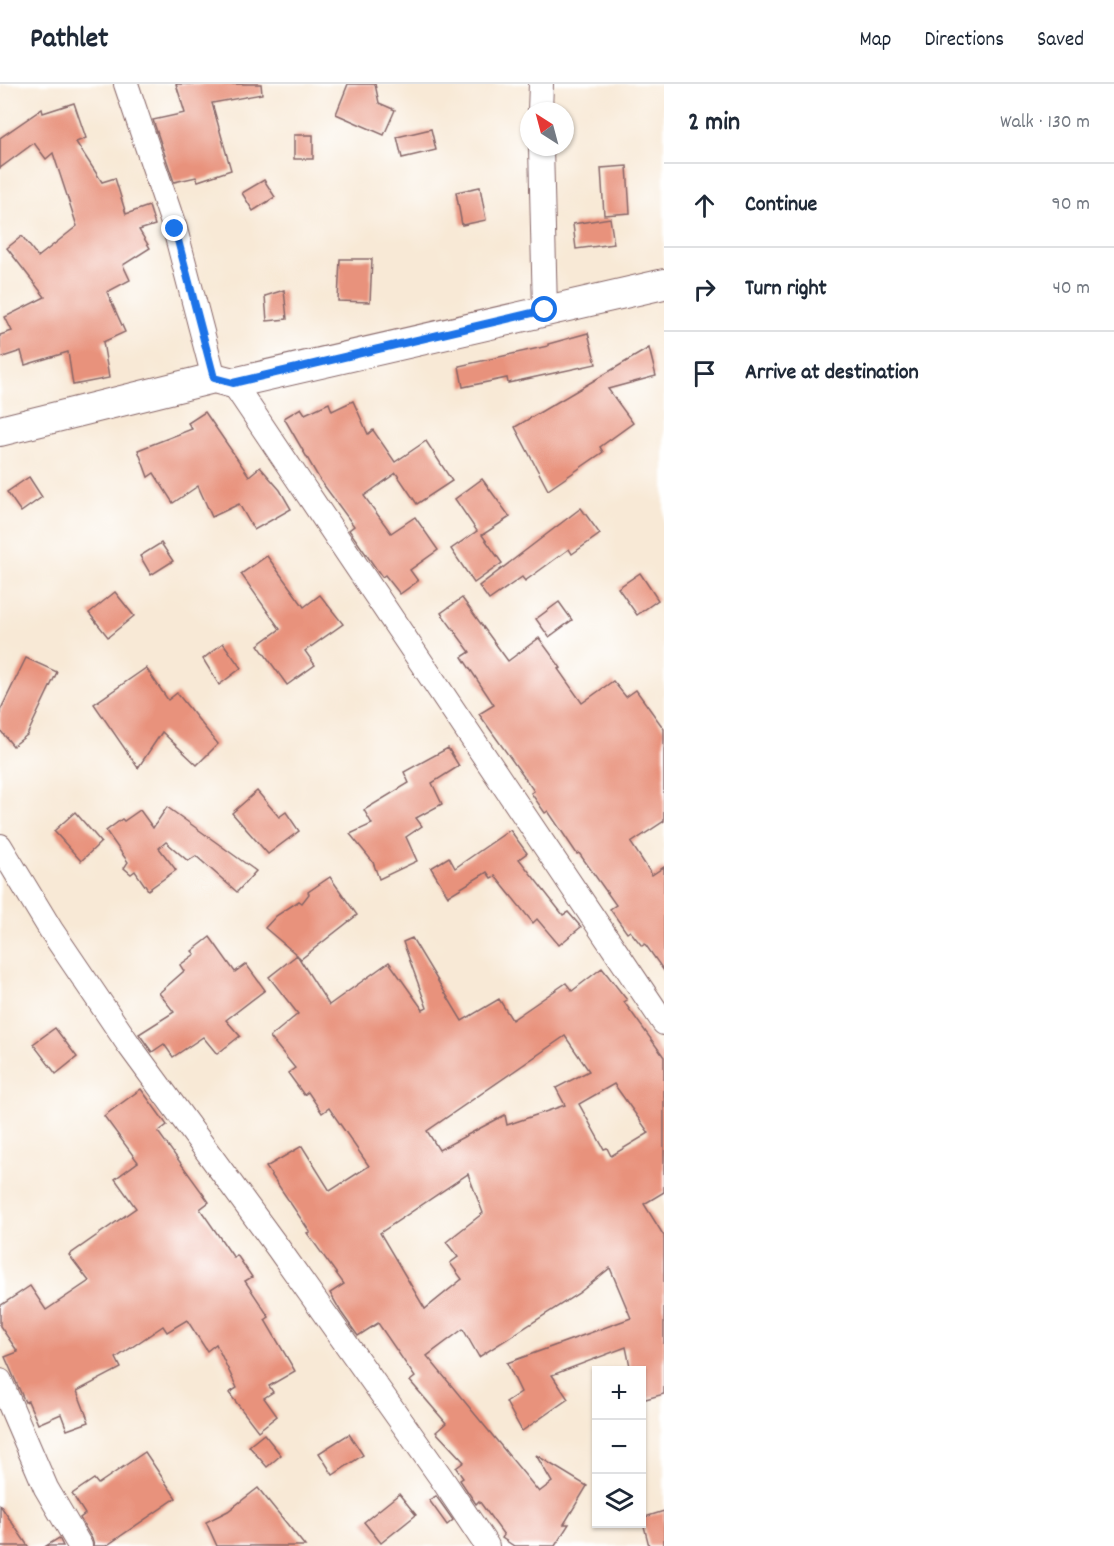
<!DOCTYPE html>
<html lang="en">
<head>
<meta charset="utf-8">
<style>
	body { margin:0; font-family:Dekko,sans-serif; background:#f2f2f3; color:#1f2937 }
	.controls { position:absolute; right:18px; bottom:18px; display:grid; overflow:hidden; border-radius:0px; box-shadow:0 2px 4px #0004 }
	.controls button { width:54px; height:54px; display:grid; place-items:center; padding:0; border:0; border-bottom:2px solid #e0e1e3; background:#fff; color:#1f2937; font:30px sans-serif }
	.compass { position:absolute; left:520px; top:18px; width:54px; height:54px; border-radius:50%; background:#fff; box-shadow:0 2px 4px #0004; rotate:324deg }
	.stop { position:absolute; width:18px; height:18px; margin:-14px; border:4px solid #1a73e8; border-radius:50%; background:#fff }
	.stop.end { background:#1a73e8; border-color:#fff; box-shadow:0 2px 6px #0008 }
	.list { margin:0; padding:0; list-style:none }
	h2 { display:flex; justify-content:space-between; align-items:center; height:78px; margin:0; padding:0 24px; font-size:26px }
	h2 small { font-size:20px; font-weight:400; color:#747a83 }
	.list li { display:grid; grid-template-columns:39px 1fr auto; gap:18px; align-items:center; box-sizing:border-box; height:84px; padding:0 24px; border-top:2px solid #e0e1e3 }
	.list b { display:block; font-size:22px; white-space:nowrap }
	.list em { font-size:20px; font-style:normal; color:#747a83 }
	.icon { flex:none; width:33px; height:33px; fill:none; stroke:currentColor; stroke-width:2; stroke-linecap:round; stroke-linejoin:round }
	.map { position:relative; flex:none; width:664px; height:1462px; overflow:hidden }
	header { display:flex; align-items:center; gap:36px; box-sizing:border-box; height:84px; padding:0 30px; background:#fff; border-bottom:2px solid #e0e1e3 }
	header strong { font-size:28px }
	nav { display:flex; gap:33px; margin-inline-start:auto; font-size:21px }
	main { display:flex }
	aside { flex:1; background:#fff }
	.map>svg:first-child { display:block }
	.building { fill:#e8927c; fill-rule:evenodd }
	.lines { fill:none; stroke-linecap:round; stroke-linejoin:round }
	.minor-casing { stroke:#876667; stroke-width:26 }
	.tertiary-casing { stroke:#876667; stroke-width:32 }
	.minor { stroke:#fff; stroke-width:24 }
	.tertiary { stroke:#fff; stroke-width:30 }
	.route { stroke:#1a73e8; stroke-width:8 }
</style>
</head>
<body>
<header>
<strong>Pathlet</strong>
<nav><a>Map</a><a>Directions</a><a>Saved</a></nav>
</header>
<main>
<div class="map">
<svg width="664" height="1462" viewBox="0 0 664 1462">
	<rect width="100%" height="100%" fill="#fff"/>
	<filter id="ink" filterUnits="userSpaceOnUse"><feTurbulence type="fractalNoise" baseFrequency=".0167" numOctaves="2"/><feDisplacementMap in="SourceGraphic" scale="12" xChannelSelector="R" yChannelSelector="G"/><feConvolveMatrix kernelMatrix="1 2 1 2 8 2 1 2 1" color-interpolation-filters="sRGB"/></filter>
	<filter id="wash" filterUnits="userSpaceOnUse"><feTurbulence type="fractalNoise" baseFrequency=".008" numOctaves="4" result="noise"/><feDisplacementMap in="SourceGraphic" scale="24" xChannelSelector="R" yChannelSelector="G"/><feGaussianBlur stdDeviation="1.35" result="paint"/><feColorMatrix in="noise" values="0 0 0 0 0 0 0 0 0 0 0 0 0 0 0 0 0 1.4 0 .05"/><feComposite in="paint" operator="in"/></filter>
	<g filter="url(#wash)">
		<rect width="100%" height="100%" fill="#f8e9d6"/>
		<g id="blocks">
			<g class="building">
				<path d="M176 0H261L262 10 212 19 231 86 198 97 196 93 174 98 153 36 185 29Z"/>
				<path d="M348 0H375L379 19 395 26 384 51 336 30Z"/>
				<path d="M74 19 86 54 76 58 102 98 115 94 126 130 149 122 155 141 139 146 150 164 123 181 130 196 107 208 125 248 103 258 109 294 73 301 68 268 25 281 21 267 0 274V251L12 247 5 233 45 213 7 164 22 152 38 173 77 142 53 69 46 75 34 59 0 84V54L42 25 43 29Z"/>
				<path d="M431 45 436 66 402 74 397 53Z"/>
				<rect x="294" y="51" width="19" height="24"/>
				<path d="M627 82 630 129 604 131 601 84Z"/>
				<path d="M264 96 275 113 253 127 242 109Z"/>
				<path d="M480 103 486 136 462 141 456 108Z"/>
				<path d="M610 134 614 160 576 165 573 140Z"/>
				<path d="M340 175H372L370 218 338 217Z"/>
				<path d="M284 206 287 235 267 237 265 212Z"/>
				<path d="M588 249 596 280 508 299 507 294 463 303 459 282 548 262V260Z"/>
				<path d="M649 264 656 292 608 305 633 339 600 363 603 368 548 406 515 343Z"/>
				<path d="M353 317 368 350 373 346 395 378 426 357 452 397 417 420 396 389 364 412 391 449 415 433 438 466 410 486 418 497 400 510 385 491 382 493 349 446 354 442 320 396 284 334 301 324 305 330 329 319 332 327Z"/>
				<path d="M205 328 249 392 260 383 280 406 291 425 254 446 239 420 212 433 198 402 173 419 154 389 148 393 138 366 192 345 188 339Z"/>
				<path d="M29 393 42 413 21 428 7 408Z"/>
				<path d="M482 395 510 433 482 451 502 479 474 499 451 465 477 447 455 415Z"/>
				<path d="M581 424 600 450 572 470 569 465 525 497 522 493 489 516 479 502Z"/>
				<path d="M161 459 173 477 151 491 140 472Z"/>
				<path d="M267 472 304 523 320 511 343 540 305 567 315 581 287 601 258 561 280 545 241 490Z"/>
				<path d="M640 489 658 516 637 531 618 504Z"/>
				<path d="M115 508 134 532 108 553 89 529Z"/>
				<path d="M462 514 508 577 539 554 561 584 558 585 582 619 613 597 626 613 636 606 664 645V737L631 759 652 791 664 783V887L645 860 642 862 630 847 627 849 610 825 616 821 579 769 577 770 548 727 545 729 531 709 534 707 479 630 494 621 462 573 470 568 441 529Z"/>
				<path d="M559 518 572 536 549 553 536 535Z"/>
				<path d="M223 559 241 584 219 601 203 575Z"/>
				<path d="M26 574 57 588 27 651 13 662 0 646V627Z"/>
				<path d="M146 584 168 616 177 609 218 660 197 681 162 648 138 684 94 620Z"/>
				<path d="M448 664 459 682 432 699 442 720 416 734 422 742 406 753 417 777 379 795 373 778 350 750 372 740 364 726 409 699 404 688Z"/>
				<path d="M257 707 279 733 286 728 299 747 268 770 232 729Z"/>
				<path d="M167 723 256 787 237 808 196 772 188 777 166 758 159 764 176 786 148 806 135 787 131 790 124 784 128 778 106 747 122 735 124 737 140 726 153 744Z"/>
				<path d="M75 728 101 758 81 777 54 747Z"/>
				<path d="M510 746 527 769 519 775 563 831 568 828 581 843 559 861 537 835 533 839 495 792 491 794 487 788 448 812 431 784 449 773 455 784Z"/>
				<path d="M330 793 357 831 301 875 297 871 329 921 389 878 423 926 427 924 403 858 412 854 462 937 499 915 512 936 566 899 572 907 602 884 627 916 624 918 664 973V1108L644 1120 664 1152V1310L642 1316V1287H631L626 1263 552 1291 568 1315 522 1347 506 1318 521 1308 507 1279 631 1234 610 1184 579 1209 479 1273 463 1245 427 1272 539 1408 552 1398 536 1371 587 1402 564 1440H569L555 1462H514L502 1454 504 1451 479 1417 476 1420 460 1396 463 1394 456 1384 464 1378 436 1348 446 1339 410 1297 415 1293 378 1239 358 1252 341 1228 330 1209 344 1200 307 1149 310 1148 266 1083 302 1062 330 1107 369 1082 329 1024 322 1029 308 1008 304 1011 288 989 295 984 270 953 298 930 269 893 297 871 265 844 276 832 299 817 302 819 309 810 308 808ZM565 952 589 987 556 1004 565 1021 507 1041 505 1031 439 1066 427 1047ZM614 1000 649 1049 611 1072 607 1064 604 1065 579 1020ZM468 1090 483 1129 446 1158 458 1173 450 1179 462 1195 425 1225 380 1149Z"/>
				<path d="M210 853 235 888 246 880 265 906 226 936 240 952 217 970 203 953 173 973 164 960 152 968 139 950 174 928 159 909 184 887 180 881 195 870 192 867Z"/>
				<path d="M55 944 77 973 56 990 33 960Z"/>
				<path d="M141 1005 167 1041 158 1048 209 1118 200 1125 234 1174 237 1171 252 1193 245 1197 269 1233 265 1236 295 1287 269 1302 273 1308 264 1314 277 1332 258 1347 229 1309 237 1304 216 1260 207 1267 187 1236 167 1248 163 1242 116 1274 121 1284 77 1307 89 1338 67 1346 61 1330 38 1340 28 1317 25 1318 5 1273 18 1268 0 1242V1222L30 1202 46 1226 89 1197 69 1171 136 1124 115 1095 138 1078 104 1032Z"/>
				<path d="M264 1350 281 1371 267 1383 249 1362Z"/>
				<path d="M349 1350 363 1371 333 1391 319 1369Z"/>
				<path d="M145 1368 176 1414 106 1462H94L92 1455 80 1434 85 1430 72 1410 94 1395 98 1400Z"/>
				<path d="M258 1404 305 1462H217L206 1438 228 1427Z"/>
				<path d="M399 1410 416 1431 381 1459 364 1438Z"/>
				<path d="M436 1412 453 1436 447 1441 429 1416Z"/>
				<path d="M0 1421 28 1462H0Z"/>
				<path d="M664 1427V1462H649L642 1434Z"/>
				<path d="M59 1454 63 1462H46Z"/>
			</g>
		</g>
	</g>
	<g filter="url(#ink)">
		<use href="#blocks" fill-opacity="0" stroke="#876667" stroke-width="1.5"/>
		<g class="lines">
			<defs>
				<g id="minor">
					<path d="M126 0 175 145 214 294"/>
					<path d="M540 27 541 0"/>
					<path d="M541 63 545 226"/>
					<path d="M233 299 664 939"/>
					<path d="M0 762 51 846 129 961 278 1164 440 1392 487 1462"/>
					<path d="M0 1297 46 1404 80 1462"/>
				</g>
				<path id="tertiary" d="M0 347 214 294 233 299 664 200"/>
			</defs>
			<use href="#minor" class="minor-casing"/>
			<use href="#tertiary" class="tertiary-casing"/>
			<use href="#minor" class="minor"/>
			<use href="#tertiary" class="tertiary"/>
		</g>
	</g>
	<g class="lines" filter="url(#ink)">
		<path class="route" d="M175 145 214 294 233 299 545 226"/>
	</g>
</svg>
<div class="controls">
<button>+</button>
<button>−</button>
<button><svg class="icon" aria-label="layers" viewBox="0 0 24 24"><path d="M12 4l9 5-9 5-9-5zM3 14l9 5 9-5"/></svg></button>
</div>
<svg class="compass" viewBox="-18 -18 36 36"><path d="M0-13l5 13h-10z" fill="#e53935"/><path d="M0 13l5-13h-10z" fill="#747a83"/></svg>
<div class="stop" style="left:545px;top:226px"></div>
<div class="stop end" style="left:175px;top:145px"></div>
</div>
<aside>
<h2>2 min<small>Walk · 130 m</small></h2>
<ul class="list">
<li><svg class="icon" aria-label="ahead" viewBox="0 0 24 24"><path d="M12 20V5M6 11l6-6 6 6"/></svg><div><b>Continue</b></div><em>90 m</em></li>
<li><svg class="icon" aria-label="right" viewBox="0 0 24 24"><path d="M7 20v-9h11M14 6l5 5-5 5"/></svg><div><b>Turn right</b></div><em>40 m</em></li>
<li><svg class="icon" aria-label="arrive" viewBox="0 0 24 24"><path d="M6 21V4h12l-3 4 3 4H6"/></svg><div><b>Arrive at destination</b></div></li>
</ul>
</aside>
</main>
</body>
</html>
